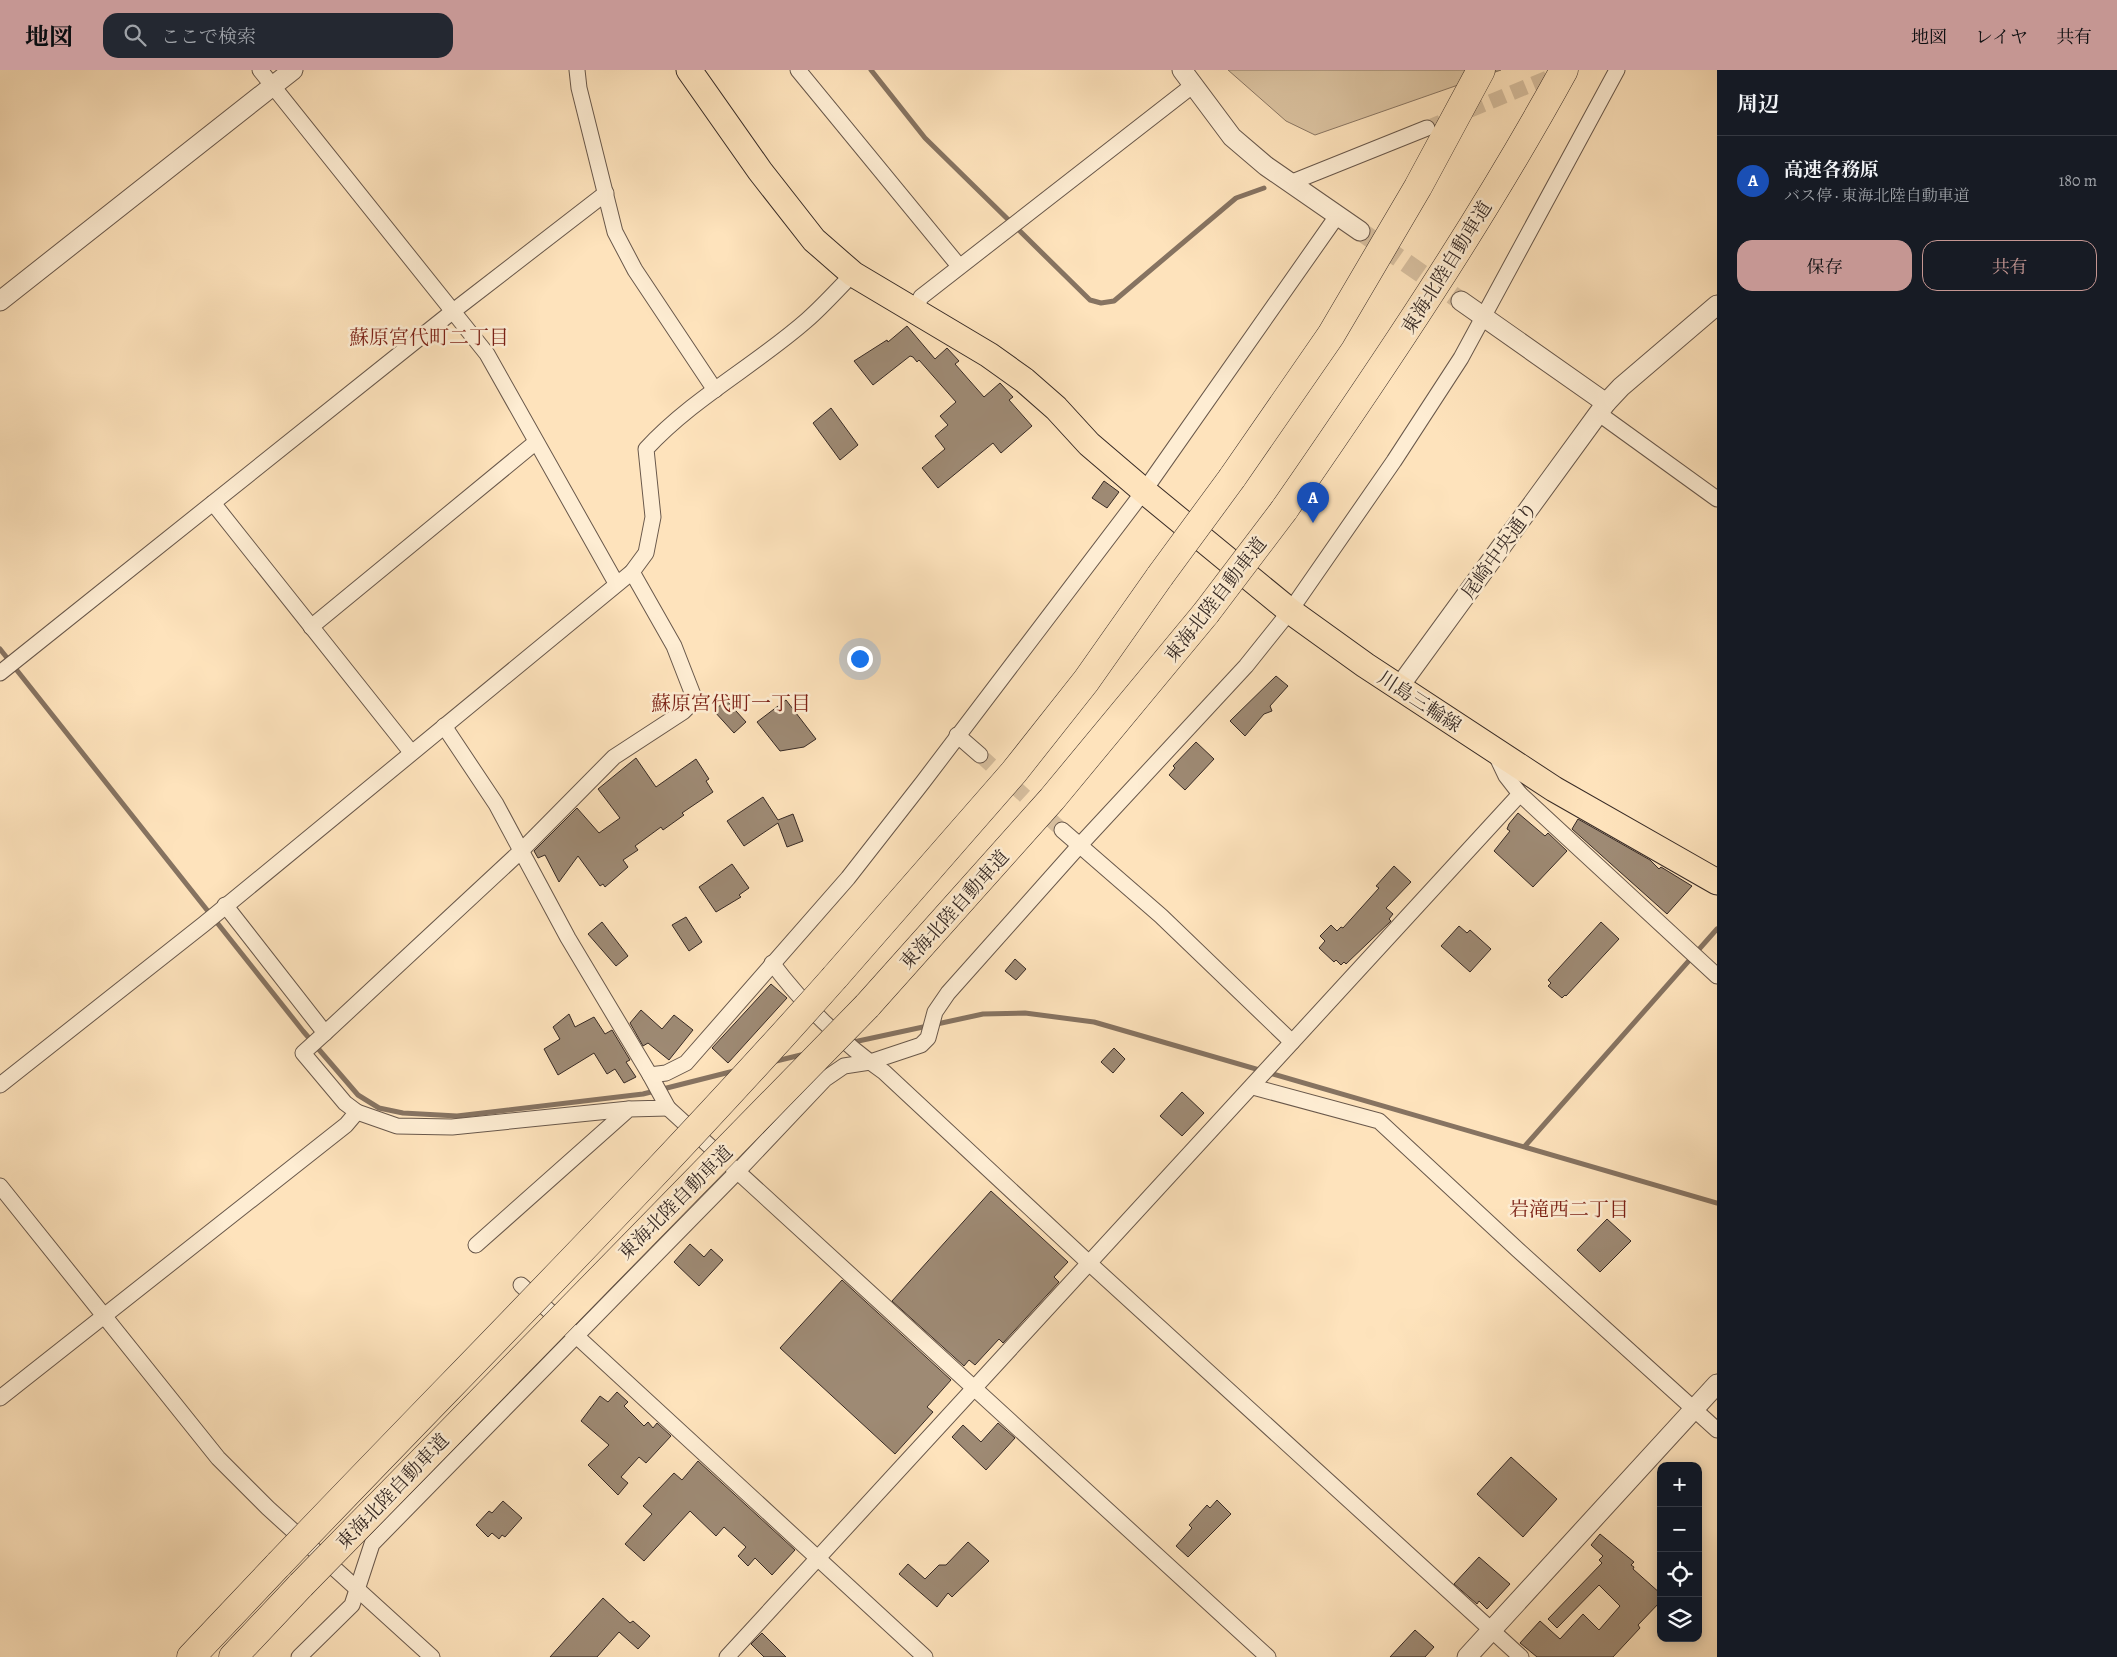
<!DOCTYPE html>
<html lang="ja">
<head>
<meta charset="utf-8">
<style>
	body { margin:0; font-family:Alegreya,"Noto Serif JP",serif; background:#242831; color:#f1f3f6 }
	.controls { position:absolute; right:15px; bottom:15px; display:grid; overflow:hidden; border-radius:10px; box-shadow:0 2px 12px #0003 }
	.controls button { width:45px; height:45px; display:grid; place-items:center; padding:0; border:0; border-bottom:1px solid #363941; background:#171b24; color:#f1f3f6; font:25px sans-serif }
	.you { position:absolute; left:859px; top:588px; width:18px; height:18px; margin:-12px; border:4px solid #fff; border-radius:50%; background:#1a73e8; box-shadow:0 0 0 8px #1a73e833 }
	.badge { display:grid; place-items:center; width:32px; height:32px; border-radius:50%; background:#c59692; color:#fff; font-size:16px; font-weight:700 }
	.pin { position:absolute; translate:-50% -41px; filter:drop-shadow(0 1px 2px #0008) }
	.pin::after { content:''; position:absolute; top:26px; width:18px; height:15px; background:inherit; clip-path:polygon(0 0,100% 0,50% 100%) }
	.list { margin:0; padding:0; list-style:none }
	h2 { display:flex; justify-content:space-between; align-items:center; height:65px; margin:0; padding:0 20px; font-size:21px }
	h2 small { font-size:16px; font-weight:400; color:#9ea1a6 }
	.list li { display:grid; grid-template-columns:32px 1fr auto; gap:15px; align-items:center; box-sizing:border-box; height:90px; padding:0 20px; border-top:1px solid #363941 }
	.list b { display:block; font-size:19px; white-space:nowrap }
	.list p { margin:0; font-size:16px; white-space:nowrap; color:#9ea1a6 }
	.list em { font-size:16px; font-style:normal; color:#9ea1a6 }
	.actions { display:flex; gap:10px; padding:15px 20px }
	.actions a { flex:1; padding:11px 0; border:1px solid #c59692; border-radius:15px; text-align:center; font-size:18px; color:#c59692 }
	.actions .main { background:#c59692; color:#111 }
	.icon { flex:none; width:28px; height:28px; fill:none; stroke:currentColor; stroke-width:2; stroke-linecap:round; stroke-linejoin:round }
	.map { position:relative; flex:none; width:1717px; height:1587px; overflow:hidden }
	header { display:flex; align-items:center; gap:30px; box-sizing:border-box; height:70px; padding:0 25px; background:#c59692; color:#111 }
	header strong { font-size:24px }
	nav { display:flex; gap:28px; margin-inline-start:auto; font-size:18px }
	.search { width:350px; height:45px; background:#242831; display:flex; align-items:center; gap:12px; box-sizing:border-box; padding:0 18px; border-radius:15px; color:#9ea1a6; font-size:19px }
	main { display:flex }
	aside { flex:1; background:#171b24 }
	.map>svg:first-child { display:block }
	.green { fill:#dcc4a2; stroke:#8a7764 }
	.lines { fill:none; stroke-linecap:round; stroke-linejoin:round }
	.stream { stroke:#867361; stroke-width:5 }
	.building { fill:#9e8a74; stroke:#372a25 }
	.minor-tunnel { stroke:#d6be9e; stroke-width:15; stroke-dasharray:15 8; stroke-linecap:butt }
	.tertiary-tunnel { stroke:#d6be9e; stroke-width:19; stroke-dasharray:19 9; stroke-linecap:butt }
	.minor-casing { stroke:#69584b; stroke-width:17 }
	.tertiary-casing { stroke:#69584b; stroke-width:21 }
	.primary-casing { stroke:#372a25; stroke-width:27 }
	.motorway-casing { stroke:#372a25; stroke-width:29 }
	.minor { stroke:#feedd3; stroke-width:15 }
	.tertiary { stroke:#feedd3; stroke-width:19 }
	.primary { stroke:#fee3bc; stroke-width:25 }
	.motorway { stroke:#fee3bc; stroke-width:28 }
	.motorway-bridge-casing { stroke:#372a25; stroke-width:29; stroke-linecap:butt }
	.motorway-bridge { stroke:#fee3bc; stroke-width:28 }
	.labels { text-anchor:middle; stroke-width:5; stroke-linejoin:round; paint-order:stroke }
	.street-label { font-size:19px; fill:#372a25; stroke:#feedd3 }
	.neighbourhood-label { font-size:20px; fill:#7a1f14; stroke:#feedd3 }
</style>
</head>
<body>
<header>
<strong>地図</strong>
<div class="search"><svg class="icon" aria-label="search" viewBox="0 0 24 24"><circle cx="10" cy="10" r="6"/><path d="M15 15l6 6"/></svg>ここで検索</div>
<nav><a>地図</a><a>レイヤ</a><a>共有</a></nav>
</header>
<main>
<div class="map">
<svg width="1717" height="1587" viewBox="0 0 1717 1587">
	<rect width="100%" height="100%" fill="#fee3bc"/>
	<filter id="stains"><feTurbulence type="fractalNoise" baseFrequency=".004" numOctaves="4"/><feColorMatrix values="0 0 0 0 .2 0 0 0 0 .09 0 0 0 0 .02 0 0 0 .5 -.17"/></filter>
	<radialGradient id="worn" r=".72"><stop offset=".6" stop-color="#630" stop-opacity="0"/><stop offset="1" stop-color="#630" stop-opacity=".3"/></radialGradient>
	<path class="green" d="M1228 0H1501L1315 65 1286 51Z"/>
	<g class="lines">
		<g class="stream">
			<path d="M871 0 925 68 1090 230 1101 233 1114 231 1236 128 1264 118"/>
			<path d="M0 579 303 961 358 1025 379 1038 403 1043 457 1046 643 1024 734 1001"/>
			<path d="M849 973 983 944 1025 943 1094 952 1717 1133"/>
			<path d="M772 992 805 984"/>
			<path d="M1525 1076 1717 859"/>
		</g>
	</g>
	<g class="building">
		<path d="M907 256 935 289 947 278 959 291 955 294 984 327 1000 313 1013 327 1009 330 1032 356 1001 383 993 373 938 418 922 398 945 379 935 366 948 355 940 346 956 332 919 290 917 292 913 287 910 286 873 315 854 291 887 270 888 272Z"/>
		<path d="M831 338 858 375 840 390 813 353Z"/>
		<path d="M1104 411 1119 422 1107 438 1092 428Z"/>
		<path d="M1276 606 1288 616 1270 636 1272 641 1264 644 1245 666 1230 651Z"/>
		<path d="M726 630 746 652 734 663 714 641Z"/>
		<path d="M786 630 816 669 804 677 780 681 757 652Z"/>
		<path d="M1196 672 1214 689 1185 720 1169 705 1175 698 1173 696Z"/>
		<path d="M636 688 656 717 696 689 709 709 706 711 713 722 682 743 684 745 663 760 661 757 635 776 638 780 623 790 628 797 605 817 603 814 600 816 578 786 559 812 545 785 538 788 534 781 577 738 599 763 620 748 598 719Z"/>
		<path d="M763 727 778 750 793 744 803 771 787 777 778 753 744 776 727 751Z"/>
		<path d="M1518 743 1545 766 1548 763 1567 781 1533 817 1494 781 1510 761 1507 759 1509 754Z"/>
		<path d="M1578 749 1650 790 1659 799 1661 797 1692 816 1667 844 1572 759Z"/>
		<path d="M732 794 749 818 739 825 741 827 716 842 699 817Z"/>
		<path d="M1394 796 1411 812 1386 838 1393 844 1389 849 1391 851 1346 894 1344 892 1341 895 1336 890 1334 892 1319 878 1325 871 1320 866 1331 855 1337 861 1341 857 1343 858 1379 818 1376 816Z"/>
		<path d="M686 847 702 872 689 881 672 855Z"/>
		<path d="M602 852 628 886 616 896 588 864Z"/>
		<path d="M1601 852 1619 869 1566 926 1565 925 1562 928 1548 916 1551 913 1548 910Z"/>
		<path d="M1459 856 1467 863 1470 860 1491 879 1470 902 1441 876Z"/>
		<path d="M1015 889 1026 899 1016 910 1005 901Z"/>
		<path d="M771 914 787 928 728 993 712 978Z"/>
		<path d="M641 940 662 959 674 945 693 960 669 990 648 973 643 976 630 953Z"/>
		<path d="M569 944 575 957 594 947 605 964 612 960 630 990 626 992 636 1007 624 1013 615 999 607 1004 594 983 558 1005 544 979 560 969 553 957Z"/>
		<path d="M1114 978 1125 989 1113 1003 1101 992Z"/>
		<path d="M1182 1022 1204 1043 1182 1066 1160 1046Z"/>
		<path d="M991 1121 1068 1192 1054 1207 1059 1212 1003 1273 999 1269 975 1295 969 1290 964 1296 892 1231Z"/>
		<path d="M1607 1149 1631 1171 1600 1202 1577 1180Z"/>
		<path d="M690 1174 704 1187 711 1179 723 1190 699 1216 674 1192Z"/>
		<path d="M842 1210 951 1310 927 1337 933 1342 895 1384 780 1278Z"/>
		<path d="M617 1322 628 1332 624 1336 644 1356 648 1352 653 1358 657 1353 671 1366 646 1393 639 1387 621 1407 628 1413 618 1425 588 1395 609 1375 581 1351 600 1326 608 1332Z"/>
		<path d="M998 1353 1015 1368 986 1400 952 1367 963 1355 981 1372Z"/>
		<path d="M1511 1387 1557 1429 1523 1467 1477 1424Z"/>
		<path d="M698 1391 795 1480 772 1505 755 1488 748 1496 738 1486 746 1477 724 1457 716 1466 690 1441 644 1491 625 1474 652 1444 643 1436 674 1403 682 1410Z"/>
		<path d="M1217 1430 1231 1444 1188 1487 1176 1476 1192 1458 1189 1455 1207 1435 1210 1438Z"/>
		<path d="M503 1431 522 1448 505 1467 502 1465 499 1469 492 1463 488 1467 476 1455 489 1441 492 1443Z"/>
		<path d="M1600 1464 1634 1492 1631 1495 1634 1497 1633 1499 1661 1524V1531L1638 1555 1640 1558 1613 1587H1537L1520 1573 1540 1551 1560 1569 1583 1544 1599 1560 1620 1536 1599 1515 1557 1558 1548 1549 1602 1493 1599 1490 1603 1486 1591 1475Z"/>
		<path d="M968 1472 989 1491 952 1527 948 1523 937 1537 899 1504 908 1494 925 1509 939 1495H946Z"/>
		<path d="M1479 1487 1510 1514 1487 1539 1479 1531 1477 1534 1454 1514Z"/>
		<path d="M603 1528 630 1553 633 1551 650 1566 638 1579 619 1562 597 1587H550Z"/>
		<path d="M1415 1560 1434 1577 1425 1587H1390Z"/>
		<path d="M762 1563 786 1587H764L751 1574Z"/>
	</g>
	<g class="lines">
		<g class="minor-tunnel">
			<path d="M1427 58 1562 2"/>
			<path d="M980 685 1062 760"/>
		</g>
		<path class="tertiary-tunnel" d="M1360 161 1461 231"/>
		<defs>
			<g id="minor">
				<path d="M260 0 487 284 616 513"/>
				<path d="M577 0 579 18 615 162 635 200 715 320"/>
				<path d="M798 0 959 196"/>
				<path d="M1290 113 1427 58"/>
				<path d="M914 242 921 227 1192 16"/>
				<path d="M1598 343 1717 429"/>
				<path d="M213 433 411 682"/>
				<path d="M311 557 536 372"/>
				<path d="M0 603 452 242 606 123"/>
				<path d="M444 656 496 734 568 868 650 1005 666 1003 686 993 848 808 923 712 1144 421 1337 146"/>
				<path d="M957 665 980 685"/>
				<path d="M1495 683 1506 706 1520 724 1717 906"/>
				<path d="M1062 760 1161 846 1292 972"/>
				<path d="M225 835 325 963 521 781 614 687 683 642 695 630 674 576 632 502"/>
				<path d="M772 893C802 933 843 974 884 1002L1089 1193 1521 1587"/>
				<path d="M325 963 303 983 345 1033 357 1042 397 1056 452 1057 629 1039"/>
				<path d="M0 1015 204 854 632 502 646 483 653 447 646 379C693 328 756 295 807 250 823 236 838 219 853 204"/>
				<path d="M1253 1017 1379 1051 1518 1180 1717 1360"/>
				<path d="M668 1038 1268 1587"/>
				<path d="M0 1116 218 1388 268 1438 432 1587"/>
				<path d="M476 1175 629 1039 668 1038 650 1005"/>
				<path d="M521 1215 925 1587"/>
				<path d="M0 1328 346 1055 357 1042"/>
				<path d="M299 1587 352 1535 372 1474 737 1102 825 1009 844 996 870 992 921 975 928 968 935 942 948 923 1079 776 1246 596 1290 541 1394 391 1461 288 1617 0"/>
				<path d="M727 1587 1520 724"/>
			</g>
			<g id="tertiary">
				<path d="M1182 0 1232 67 1266 96 1360 161"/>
				<path d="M0 231 293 0"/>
				<path d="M1461 231 1606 333"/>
				<path d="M1399 617 1606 333 1621 317 1717 235"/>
				<path d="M1467 1587 1717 1314"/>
			</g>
			<path id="primary" d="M689 0 760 101 814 170 853 204 989 285 1024 310 1056 338 1089 374 1144 421 1290 541 1365 595 1554 719 1717 812"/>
			<g id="motorway">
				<path d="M1232 408 1331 265 1418 117 1481 0"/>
				<path d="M1284 440C1383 297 1480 153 1564 0"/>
				<path d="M835 907 1014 702 1086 611 1160 506"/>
				<path d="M867 936 1052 729 1206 543"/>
				<path d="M191 1587 279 1494"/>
				<path d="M233 1587 301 1515"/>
			</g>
		</defs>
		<use href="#minor" class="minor-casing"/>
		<use href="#tertiary" class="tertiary-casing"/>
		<use href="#primary" class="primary-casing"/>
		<use href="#motorway" class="motorway-casing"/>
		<use href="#minor" class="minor"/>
		<use href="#tertiary" class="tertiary"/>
		<use href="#primary" class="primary"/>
		<use href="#motorway" class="motorway"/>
		<defs>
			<g id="motorway-bridge">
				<path d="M1160 506 1232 408"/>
				<path d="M1206 543 1284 440"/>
				<path d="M279 1494C465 1299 656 1109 835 907"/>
				<path d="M301 1515 867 936"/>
			</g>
		</defs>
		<use href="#motorway-bridge" class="motorway-bridge-casing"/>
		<use href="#motorway-bridge" class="motorway-bridge"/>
	</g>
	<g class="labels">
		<g class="street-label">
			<text transform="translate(1446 197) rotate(-58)" y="7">東海北陸自動車道</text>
			<text transform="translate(1499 480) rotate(-54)" y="7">尾崎中央通り</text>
			<text transform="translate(1215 529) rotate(-52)" y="7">東海北陸自動車道</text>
			<text transform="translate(1420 631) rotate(33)" y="7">川島三輪線</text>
			<text transform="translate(954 839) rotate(-48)" y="7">東海北陸自動車道</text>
			<text transform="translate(675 1132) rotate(-45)" y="7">東海北陸自動車道</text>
			<text transform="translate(392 1421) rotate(-46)" y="7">東海北陸自動車道</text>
		</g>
		<g class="neighbourhood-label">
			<text x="429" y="274">蘇原宮代町二丁目</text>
			<text x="731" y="640">蘇原宮代町一丁目</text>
			<text x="1569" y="1146">岩滝西二丁目</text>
		</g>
	</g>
	<rect width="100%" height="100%" filter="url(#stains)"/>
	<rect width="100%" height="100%" fill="url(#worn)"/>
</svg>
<div class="controls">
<button>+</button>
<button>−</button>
<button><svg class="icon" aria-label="locate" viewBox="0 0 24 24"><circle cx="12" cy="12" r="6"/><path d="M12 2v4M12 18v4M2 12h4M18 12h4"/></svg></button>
<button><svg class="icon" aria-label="layers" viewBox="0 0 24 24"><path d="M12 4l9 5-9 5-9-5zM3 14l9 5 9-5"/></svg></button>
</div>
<div class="you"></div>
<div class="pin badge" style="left:1313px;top:453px;background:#1a4fb4">A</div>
</div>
<aside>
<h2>周辺<small></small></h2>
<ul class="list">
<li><span class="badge" style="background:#1a4fb4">A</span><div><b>高速各務原</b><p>バス停 · 東海北陸自動車道</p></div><em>180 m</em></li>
</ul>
<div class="actions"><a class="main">保存</a><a>共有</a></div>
</aside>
</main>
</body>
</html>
